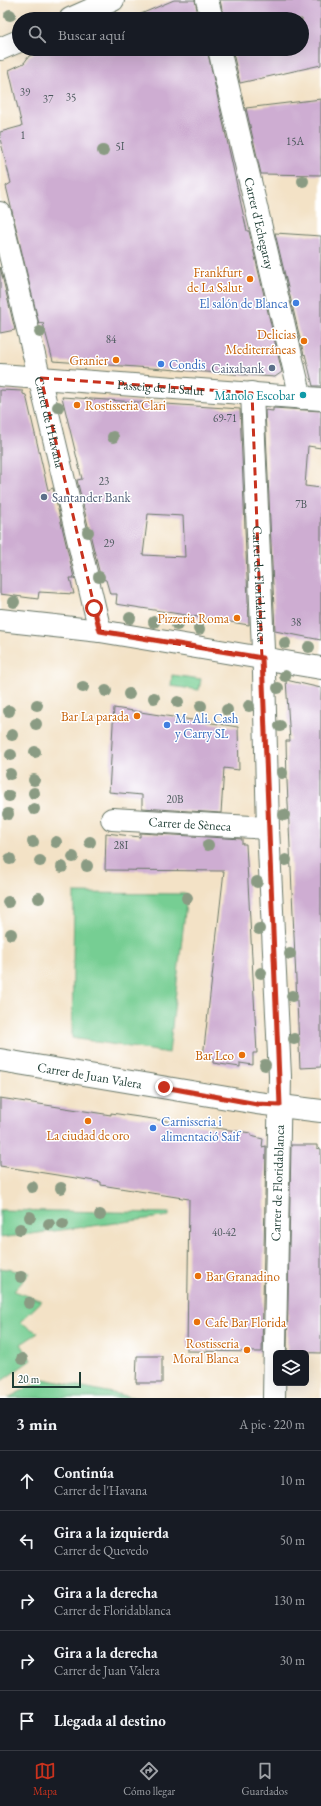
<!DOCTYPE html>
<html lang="es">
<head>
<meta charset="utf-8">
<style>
	body { margin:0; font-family:"EB Garamond",serif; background:#20242c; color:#f1f3f6 }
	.controls { position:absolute; right:12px; bottom:12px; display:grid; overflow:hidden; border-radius:6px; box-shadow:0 4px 16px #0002 }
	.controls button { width:36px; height:36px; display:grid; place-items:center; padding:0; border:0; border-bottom:1px solid #363941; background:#171b24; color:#f1f3f6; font:20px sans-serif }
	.scale { position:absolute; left:12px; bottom:10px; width:69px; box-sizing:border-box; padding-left:4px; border:2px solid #1f3d34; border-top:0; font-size:11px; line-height:14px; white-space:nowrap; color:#1f3d34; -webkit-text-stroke:3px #fff; paint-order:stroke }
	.stop { position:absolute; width:12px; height:12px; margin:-9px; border:3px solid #c8321e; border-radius:50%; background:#fff }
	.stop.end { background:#c8321e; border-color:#fff; box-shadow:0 1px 4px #0008 }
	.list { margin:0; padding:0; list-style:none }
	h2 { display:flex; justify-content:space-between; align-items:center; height:52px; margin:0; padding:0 16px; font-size:17px }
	h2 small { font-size:13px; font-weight:400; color:#9ea1a6 }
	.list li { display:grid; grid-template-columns:26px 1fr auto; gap:12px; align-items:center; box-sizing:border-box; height:60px; padding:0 16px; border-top:1px solid #363941 }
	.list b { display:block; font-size:15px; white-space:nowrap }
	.list p { margin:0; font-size:13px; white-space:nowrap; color:#9ea1a6 }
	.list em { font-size:13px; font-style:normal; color:#9ea1a6 }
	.icon { flex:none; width:22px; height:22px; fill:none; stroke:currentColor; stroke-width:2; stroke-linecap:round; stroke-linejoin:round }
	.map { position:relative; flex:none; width:321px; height:1398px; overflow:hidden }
	.search { position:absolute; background:#171b24; box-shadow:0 4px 16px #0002; left:12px; right:12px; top:12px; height:44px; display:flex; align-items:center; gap:10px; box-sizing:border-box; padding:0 14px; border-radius:22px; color:#9ea1a6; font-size:15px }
	.sheet { height:352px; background:#171b24 }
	nav { display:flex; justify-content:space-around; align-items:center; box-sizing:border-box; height:56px; border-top:1px solid #363941; background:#171b24; font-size:11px; color:#9ea1a6 }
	nav a { display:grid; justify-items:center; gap:2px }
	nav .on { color:#c8321e }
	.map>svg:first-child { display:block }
	.green { fill:#76ce93; stroke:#4a8664 }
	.building { fill:#ceadd2; fill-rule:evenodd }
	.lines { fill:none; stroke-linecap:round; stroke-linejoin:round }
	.minor-casing { stroke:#697767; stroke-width:24 }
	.minor { stroke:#fff; stroke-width:22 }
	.tree { fill:#8a9b83 }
	.route { stroke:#c8321e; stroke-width:5 }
	.marked { fill:none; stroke:#c8321e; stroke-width:3; stroke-dasharray:8 5; stroke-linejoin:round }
	.food-dot { fill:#e8710a; stroke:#fff; stroke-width:1.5 }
	.shop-dot { fill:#3f7fe0; stroke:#fff; stroke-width:1.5 }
	.service-dot { fill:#5c6f8a; stroke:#fff; stroke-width:1.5 }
	.culture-dot { fill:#0f9aa8; stroke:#fff; stroke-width:1.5 }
	.labels { text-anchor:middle; stroke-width:3; stroke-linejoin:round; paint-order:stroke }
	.number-label { font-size:11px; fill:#4b595c }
	.street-label { font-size:13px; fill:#1f3d34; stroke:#fff }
	.food-label { font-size:13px; fill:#c56008; stroke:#fff; text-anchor:end }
	.shop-label { font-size:13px; fill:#366cbe; stroke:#fff; text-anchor:start }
	.service-label { font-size:13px; fill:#4e5e75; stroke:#fff; text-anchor:end }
	.culture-label { font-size:13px; fill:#0d838f; stroke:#fff; text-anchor:end }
</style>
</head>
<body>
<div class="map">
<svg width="321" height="1398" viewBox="0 0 321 1398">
	<rect width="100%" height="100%" fill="#fff"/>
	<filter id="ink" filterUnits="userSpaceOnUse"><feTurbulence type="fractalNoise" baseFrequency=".025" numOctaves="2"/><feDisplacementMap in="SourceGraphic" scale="8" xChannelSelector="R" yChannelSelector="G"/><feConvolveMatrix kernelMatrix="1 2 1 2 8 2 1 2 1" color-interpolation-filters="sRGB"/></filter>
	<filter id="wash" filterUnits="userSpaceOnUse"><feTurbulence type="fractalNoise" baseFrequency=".012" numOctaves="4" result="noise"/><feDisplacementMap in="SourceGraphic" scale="16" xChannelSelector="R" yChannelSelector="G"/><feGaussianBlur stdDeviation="0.9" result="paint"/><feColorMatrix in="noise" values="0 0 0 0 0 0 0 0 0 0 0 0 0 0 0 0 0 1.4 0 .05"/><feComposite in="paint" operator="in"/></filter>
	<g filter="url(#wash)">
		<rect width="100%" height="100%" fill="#f3e2c6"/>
		<g class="green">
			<path d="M172 675 201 679 199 690 171 686Z"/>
			<path d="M74 893 187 894 169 1053 72 1038Z"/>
			<path d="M0 1210 169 1213V1216L0 1238Z"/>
			<path d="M0 1268 30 1273 14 1291 42 1301 20 1322 38 1333 21 1344 31 1360 0 1382Z"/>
			<path d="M44 1379 137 1398H8Z"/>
		</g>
		<g id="blocks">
			<g class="building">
				<path d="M174 0H195L199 19H129Z"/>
				<path d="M220 0H321V65L240 83 232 49H302V19H224Z"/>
				<path d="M43 49H207L243 213 247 231H249L282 372 275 377 53 361 43 323 39 324 6 186 11 183 0 139V132L22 126 9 70 24 63 29 56Z"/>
				<path d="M321 99V175L261 174 246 108Z"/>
				<path d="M275 233 321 236V386H313L305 354 304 355Z"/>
				<path d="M0 267 15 330 0 333Z"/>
				<path d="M0 390 23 391V394L26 395 48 490 53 488 74 578H70L74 594 39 592 38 599 0 594Z"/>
				<path d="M62 397 240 409 249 625 116 604 117 594H110L106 580 101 579 77 480 82 479ZM148 514 183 516 185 557 143 555Z"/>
				<path d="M273 408 321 411V448L308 446 305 486 321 488V640L275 631 265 410 273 411Z"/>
				<path d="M286 680 321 688V1067L300 1068 287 781 286 741H290Z"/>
				<path d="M114 708 238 727 239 770 224 768 221 813 142 808V795L109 792Z"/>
				<path d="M106 833 140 837V833L242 839V844H246L257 1053H253V1065L240 1063V1067L213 1063V1059L203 1057 224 871 105 870Z"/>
				<path d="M0 1098 111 1115V1113L251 1133V1136L263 1139 262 1147 266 1146 262 1352 187 1351 189 1199 101 1185V1182L0 1166Z"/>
				<path d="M291 1145H317V1148L321 1149V1353L287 1352Z"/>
				<path d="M137 1356H162V1383H136Z"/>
			</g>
		</g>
	</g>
	<g filter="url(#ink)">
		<use href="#blocks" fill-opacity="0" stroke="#697767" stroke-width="1"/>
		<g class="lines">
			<defs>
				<g id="minor">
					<path d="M207 0 212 19"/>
					<path d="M70 19 113 0"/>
					<path d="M0 49 19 41"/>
					<path id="s1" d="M219 49 301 398"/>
					<path id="s2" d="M0 213 100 631"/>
					<path id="s3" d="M0 375 321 399"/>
					<path id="s4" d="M252 393 264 673 268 828 280 1076 274 1398"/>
					<path d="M0 620 100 631 321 668"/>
					<path id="s5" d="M112 819 268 828"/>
					<path id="s6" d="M0 1060 257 1103 321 1111"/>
				</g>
			</defs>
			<use href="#minor" class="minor-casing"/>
			<use href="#minor" class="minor"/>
		</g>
		<g class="tree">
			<circle cx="10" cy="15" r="6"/>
			<circle cx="103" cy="151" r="6"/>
			<circle cx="303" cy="181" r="6"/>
			<circle cx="40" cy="332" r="6"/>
			<circle cx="58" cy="407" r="6"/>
			<circle cx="113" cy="437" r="6"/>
			<circle cx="88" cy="532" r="6"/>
			<circle cx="99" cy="577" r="6"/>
			<circle cx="14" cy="602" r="6"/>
			<circle cx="130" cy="618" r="6"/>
			<circle cx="154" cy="622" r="6"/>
			<circle cx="177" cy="625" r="6"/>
			<circle cx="199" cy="629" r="6"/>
			<circle cx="285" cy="643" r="6"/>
			<circle cx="309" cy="647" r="6"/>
			<circle cx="285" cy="676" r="6"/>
			<circle cx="83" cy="687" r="6"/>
			<circle cx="278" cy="688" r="6"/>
			<circle cx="106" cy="691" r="6"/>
			<circle cx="129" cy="694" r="6"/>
			<circle cx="154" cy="698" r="6"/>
			<circle cx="178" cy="702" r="6"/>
			<circle cx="37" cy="705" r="6"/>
			<circle cx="201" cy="706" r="6"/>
			<circle cx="249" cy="706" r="6"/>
			<circle cx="227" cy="710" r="6"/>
			<circle cx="9" cy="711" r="6"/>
			<circle cx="36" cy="724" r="6"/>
			<circle cx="280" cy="726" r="6"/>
			<circle cx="12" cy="735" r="6"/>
			<circle cx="35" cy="752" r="6"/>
			<circle cx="11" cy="755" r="6"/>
			<circle cx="282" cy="773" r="6"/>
			<circle cx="10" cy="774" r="6"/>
			<circle cx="34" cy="780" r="6"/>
			<circle cx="34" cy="793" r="6"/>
			<circle cx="9" cy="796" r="6"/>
			<circle cx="34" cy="809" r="6"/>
			<circle cx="8" cy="814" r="6"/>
			<circle cx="284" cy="815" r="6"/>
			<circle cx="33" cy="842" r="6"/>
			<circle cx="56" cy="842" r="6"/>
			<circle cx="90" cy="842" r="6"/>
			<circle cx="208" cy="845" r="6"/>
			<circle cx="73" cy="857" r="6"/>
			<circle cx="10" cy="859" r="6"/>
			<circle cx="286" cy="860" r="6"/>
			<circle cx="40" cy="861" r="6"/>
			<circle cx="87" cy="866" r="6"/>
			<circle cx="62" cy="867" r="6"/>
			<circle cx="257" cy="882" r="6"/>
			<circle cx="39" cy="898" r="6"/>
			<circle cx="187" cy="898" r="6"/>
			<circle cx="8" cy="902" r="6"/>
			<circle cx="259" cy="929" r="6"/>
			<circle cx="11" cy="934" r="6"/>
			<circle cx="290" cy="954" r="6"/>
			<circle cx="261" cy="973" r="6"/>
			<circle cx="292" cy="996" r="6"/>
			<circle cx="294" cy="1039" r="6"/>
			<circle cx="265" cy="1065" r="6"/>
			<circle cx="32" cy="1187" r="6"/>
			<circle cx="61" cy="1188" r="6"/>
			<circle cx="100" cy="1215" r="6"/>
			<circle cx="30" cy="1217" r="6"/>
			<circle cx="49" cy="1224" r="6"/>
			<circle cx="63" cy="1224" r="6"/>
			<circle cx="20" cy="1229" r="6"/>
			<circle cx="21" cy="1277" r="6"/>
			<circle cx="29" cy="1303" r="6"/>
			<circle cx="22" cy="1359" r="6"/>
		</g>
	</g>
	<g class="lines" filter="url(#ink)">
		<path class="route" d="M94 608 100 631 262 658 280 1105 257 1104 164 1087"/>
	</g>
	<path class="marked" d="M41 378 252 393 262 658 100 631Z"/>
	<g class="food-dot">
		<circle cx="250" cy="279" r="4"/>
		<circle cx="304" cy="341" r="4"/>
		<circle cx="116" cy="360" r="4"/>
		<circle cx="77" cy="405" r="4"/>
		<circle cx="237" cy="618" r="4"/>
		<circle cx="137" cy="716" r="4"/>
		<circle cx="242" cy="1055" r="4"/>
		<circle cx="88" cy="1121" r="4"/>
		<circle cx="198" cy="1276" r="4"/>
		<circle cx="197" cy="1322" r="4"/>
		<circle cx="247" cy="1350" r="4"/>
	</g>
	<g class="shop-dot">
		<circle cx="296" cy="303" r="4"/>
		<circle cx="161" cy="364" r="4"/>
		<circle cx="167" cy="725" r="4"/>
		<circle cx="153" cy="1128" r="4"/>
	</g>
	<g class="service-dot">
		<circle cx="272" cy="368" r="4"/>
		<circle cx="44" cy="497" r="4"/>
	</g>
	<circle class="culture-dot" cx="303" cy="395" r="4"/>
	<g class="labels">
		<g class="number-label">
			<text x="25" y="96">39</text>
			<text x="71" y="101">35</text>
			<text x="48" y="103">37</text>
			<text x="23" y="139">1</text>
			<text x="295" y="145">15A</text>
			<text x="120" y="150">5I</text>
			<text x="111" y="343">84</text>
			<text x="225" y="422">69-71</text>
			<text x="104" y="485">23</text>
			<text x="301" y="508">7B</text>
			<text x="109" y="547">29</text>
			<text x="296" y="626">38</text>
			<text x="175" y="803">20B</text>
			<text x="121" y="849">28I</text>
			<text x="224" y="1236">40-42</text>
		</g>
		<g class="street-label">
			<text dy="5" stroke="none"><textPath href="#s1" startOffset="179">Carrer d'Echegaray</textPath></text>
			<text dy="5" stroke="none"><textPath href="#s3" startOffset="161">Passeig de la Salut</textPath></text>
			<text dy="5" stroke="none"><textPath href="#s2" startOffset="215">Carrer de l'Havana</textPath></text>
			<text dy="5" stroke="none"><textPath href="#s4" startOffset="191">Carrer de Floridablanca</textPath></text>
			<text dy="5" stroke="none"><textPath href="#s5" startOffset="78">Carrer de Sèneca</textPath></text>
			<text dy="5" stroke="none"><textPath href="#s6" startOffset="91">Carrer de Juan Valera</textPath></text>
			<text transform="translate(277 1183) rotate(-88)" y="5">Carrer de Floridablanca</text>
		</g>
		<g class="food-label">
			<text x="242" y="277">Frankfurt<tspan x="242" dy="15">de La Salut</tspan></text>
			<text x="296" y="339">Delicias<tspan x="296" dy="15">Mediterráneas</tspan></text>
			<text x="108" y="365">Granier</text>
			<text x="85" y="410" text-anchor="start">Rostisseria Clari</text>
			<text x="229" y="623">Pizzeria Roma</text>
			<text x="129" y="721">Bar La parada</text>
			<text x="234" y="1060">Bar Leo</text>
			<text x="88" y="1140" text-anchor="middle">La ciudad de oro</text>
			<text x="206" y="1281" text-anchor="start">Bar Granadino</text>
			<text x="205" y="1327" text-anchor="start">Cafe Bar Florida</text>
			<text x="239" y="1348">Rostisseria<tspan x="239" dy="15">Moral Blanca</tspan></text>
		</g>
		<g class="shop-label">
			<text x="288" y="308" text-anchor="end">El salón de Blanca</text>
			<text x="169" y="369">Condis</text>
			<text x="175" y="723">M. Ali. Cash<tspan x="175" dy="15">y Carry SL</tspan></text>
			<text x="161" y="1126">Carnisseria i<tspan x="161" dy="15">alimentació Saif</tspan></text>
		</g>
		<g class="service-label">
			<text x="264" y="373">Caixabank</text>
			<text x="52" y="502" text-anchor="start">Santander Bank</text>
		</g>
		<g class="culture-label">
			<text x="295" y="400">Manolo Escobar</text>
		</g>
	</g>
</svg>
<div class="controls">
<button><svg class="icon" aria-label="layers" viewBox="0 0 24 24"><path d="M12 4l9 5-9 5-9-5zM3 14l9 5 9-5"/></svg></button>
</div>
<div class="scale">20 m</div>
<div class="stop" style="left:94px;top:608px"></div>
<div class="stop end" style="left:164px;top:1087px"></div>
<div class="search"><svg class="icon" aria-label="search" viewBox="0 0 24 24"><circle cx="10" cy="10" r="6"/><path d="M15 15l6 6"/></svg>Buscar aquí</div>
</div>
<section class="sheet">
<h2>3 min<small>A pie · 220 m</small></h2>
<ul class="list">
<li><svg class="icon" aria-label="ahead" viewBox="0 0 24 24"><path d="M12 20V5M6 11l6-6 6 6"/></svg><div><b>Continúa</b><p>Carrer de l'Havana</p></div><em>10 m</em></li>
<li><svg class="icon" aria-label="left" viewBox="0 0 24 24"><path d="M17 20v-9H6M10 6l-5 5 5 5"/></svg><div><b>Gira a la izquierda</b><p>Carrer de Quevedo</p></div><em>50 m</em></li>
<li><svg class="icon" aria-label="right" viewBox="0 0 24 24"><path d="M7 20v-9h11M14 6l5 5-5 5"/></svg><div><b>Gira a la derecha</b><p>Carrer de Floridablanca</p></div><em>130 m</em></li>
<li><svg class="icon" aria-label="right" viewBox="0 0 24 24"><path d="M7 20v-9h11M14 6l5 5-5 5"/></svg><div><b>Gira a la derecha</b><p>Carrer de Juan Valera</p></div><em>30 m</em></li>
<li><svg class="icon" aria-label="arrive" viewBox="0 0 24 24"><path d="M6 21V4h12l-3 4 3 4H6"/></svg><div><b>Llegada al destino</b></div></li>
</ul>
</section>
<nav>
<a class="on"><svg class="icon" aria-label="map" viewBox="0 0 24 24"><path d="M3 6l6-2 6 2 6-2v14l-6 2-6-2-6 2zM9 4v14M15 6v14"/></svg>Mapa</a>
<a><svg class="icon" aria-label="directions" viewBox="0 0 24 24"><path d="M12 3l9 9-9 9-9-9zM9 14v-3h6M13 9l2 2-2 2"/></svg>Cómo llegar</a>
<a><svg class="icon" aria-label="saved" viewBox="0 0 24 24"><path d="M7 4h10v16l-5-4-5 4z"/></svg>Guardados</a>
</nav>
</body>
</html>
